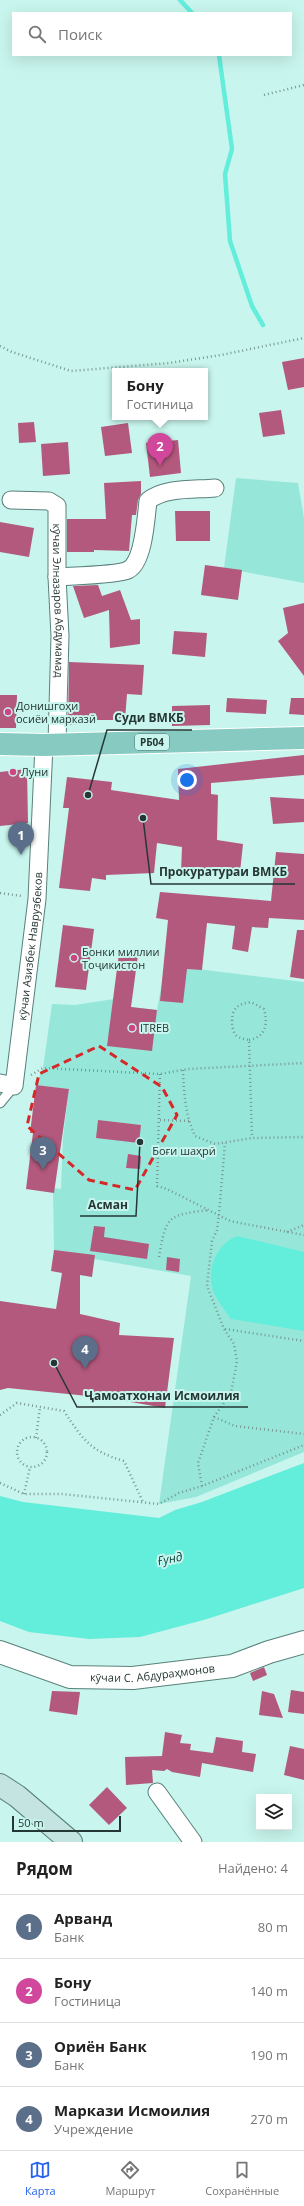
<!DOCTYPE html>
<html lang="ru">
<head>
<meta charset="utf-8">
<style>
	body { margin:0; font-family:"Open Sans",sans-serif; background:#f2f2f2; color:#222 }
	.controls { position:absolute; right:12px; bottom:12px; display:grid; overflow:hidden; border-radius:0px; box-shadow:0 4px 16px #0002 }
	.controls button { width:36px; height:36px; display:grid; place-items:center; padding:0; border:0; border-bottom:1px solid #e0e0e0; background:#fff; color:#222; font:20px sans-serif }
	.scale { position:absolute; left:12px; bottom:10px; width:109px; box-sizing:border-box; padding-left:4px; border:2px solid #253734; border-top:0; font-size:11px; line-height:14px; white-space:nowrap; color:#253734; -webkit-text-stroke:3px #c8f5ed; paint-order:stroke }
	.you { position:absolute; left:187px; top:780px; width:14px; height:14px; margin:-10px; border:3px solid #fff; border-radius:50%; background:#1a73e8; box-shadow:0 0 0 6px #1a73e833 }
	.badge { display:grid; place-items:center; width:26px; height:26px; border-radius:50%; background:#2563eb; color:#fff; font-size:13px; font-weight:700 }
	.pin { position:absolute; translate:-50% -33px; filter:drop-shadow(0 1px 2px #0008) }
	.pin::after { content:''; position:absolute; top:21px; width:14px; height:12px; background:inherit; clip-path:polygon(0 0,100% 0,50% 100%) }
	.popup { position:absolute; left:112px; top:368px; width:96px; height:52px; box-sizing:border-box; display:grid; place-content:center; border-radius:0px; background:#fff; filter:drop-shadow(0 1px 3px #0005); font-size:13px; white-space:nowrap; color:#767676 }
	.popup b { font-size:15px; color:#222 }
	.popup::after { content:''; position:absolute; left:50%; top:100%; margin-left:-8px; border:8px solid transparent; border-top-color:#fff }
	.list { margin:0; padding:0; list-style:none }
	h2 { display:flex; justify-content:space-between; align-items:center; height:52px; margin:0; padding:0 16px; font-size:17px }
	h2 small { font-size:13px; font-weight:400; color:#767676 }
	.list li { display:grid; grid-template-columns:26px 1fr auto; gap:12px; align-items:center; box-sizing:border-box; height:64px; padding:0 16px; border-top:1px solid #e0e0e0 }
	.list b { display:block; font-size:15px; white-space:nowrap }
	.list p { margin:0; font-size:13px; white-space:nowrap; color:#767676 }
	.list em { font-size:13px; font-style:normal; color:#767676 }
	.icon { flex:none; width:22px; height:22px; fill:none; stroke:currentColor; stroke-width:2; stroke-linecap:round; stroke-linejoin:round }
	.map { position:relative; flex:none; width:304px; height:1842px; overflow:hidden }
	.search { position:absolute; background:#fff; box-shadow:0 4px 16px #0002; left:12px; right:12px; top:12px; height:44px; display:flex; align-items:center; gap:10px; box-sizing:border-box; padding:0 14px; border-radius:0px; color:#767676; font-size:15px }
	.sheet { height:308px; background:#fff }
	nav { display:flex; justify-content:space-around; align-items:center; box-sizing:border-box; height:56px; border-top:1px solid #e0e0e0; background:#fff; font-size:11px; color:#767676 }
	nav a { display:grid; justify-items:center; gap:2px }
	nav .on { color:#2563eb }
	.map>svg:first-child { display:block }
	.green { fill:#96e7da }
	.water { fill:#63eddb }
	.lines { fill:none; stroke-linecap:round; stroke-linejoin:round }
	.stream { stroke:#63eddb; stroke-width:4.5 }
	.building { fill:#b3597d }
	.service-casing { stroke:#58817a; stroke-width:11 }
	.minor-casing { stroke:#58817a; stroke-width:19 }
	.tertiary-casing { stroke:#58817a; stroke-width:24 }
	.secondary-casing { stroke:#58817a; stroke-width:24 }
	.primary-casing { stroke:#fff; stroke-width:24 }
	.path { stroke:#779792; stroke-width:2.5; stroke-dasharray:1 3; stroke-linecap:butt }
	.service { stroke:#fff; stroke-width:9 }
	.minor { stroke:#fff; stroke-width:17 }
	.tertiary { stroke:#fff; stroke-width:22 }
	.secondary { stroke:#c3e4e0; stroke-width:22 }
	.primary { stroke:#86cac1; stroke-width:22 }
	.marked { fill:none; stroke:#d62828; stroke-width:3; stroke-dasharray:8 5; stroke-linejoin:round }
	.poi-dot { fill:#cd4683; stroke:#c8f5ed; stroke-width:1.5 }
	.labels { text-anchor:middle; stroke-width:4; stroke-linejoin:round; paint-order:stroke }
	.shield { fill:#c8f5ed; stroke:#56706c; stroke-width:1 }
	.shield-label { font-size:10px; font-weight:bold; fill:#253734 }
	.street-label { font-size:11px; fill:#253734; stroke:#c8f5ed }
	.poi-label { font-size:11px; fill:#253734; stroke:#c8f5ed; text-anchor:start }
	.park-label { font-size:11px; fill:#213835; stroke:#c8f5ed }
	.water-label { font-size:12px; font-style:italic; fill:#0d4b44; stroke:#c8f5ed }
	.leader { fill:none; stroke:#253734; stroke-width:1.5 }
	.callout-dot { fill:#253734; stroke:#c8f5ed; stroke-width:1.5 }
	.callout-label { font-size:12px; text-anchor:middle; font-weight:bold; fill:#253734; stroke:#c8f5ed; stroke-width:4; stroke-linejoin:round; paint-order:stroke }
</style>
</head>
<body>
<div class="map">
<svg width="304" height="1842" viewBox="0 0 304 1842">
	<rect width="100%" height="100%" fill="#c8f5ed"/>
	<g class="green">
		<path d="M236 478 298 483 304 518V583L224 568Z"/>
		<path d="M165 965 304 982V1452L196 1497 159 1504 191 1276 54 1252 53 1188 61 1189 63 1137 69 1089 36 1085 43 1068 52 1004 75 1005 114 999 113 1005 157 1010Z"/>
	</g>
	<g class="water">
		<path d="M237 1236 304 1252V1331L231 1319C225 1310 218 1302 214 1293 205 1272 216 1244 237 1236Z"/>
		<path d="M304 1463V1588L207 1619 140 1637 89 1639 29 1632 0 1621V1496L23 1502 159 1518 175 1510 202 1502Z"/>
	</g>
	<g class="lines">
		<g class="stream">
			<path d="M180 0 192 13"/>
			<path d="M219 55 232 149 225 174 230 241 252 306 263 325"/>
		</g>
	</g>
	<g class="building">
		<path d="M304 358V387L288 390 282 362Z"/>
		<path d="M281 410 285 434 263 437 259 413Z"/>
		<path d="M34 422 36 442 19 443 18 423Z"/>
		<path d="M128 423 132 453 105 456 101 427Z"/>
		<path d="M178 440 181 473 150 477 146 443Z"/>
		<path d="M68 442 70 474 43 476 41 444Z"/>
		<path d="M141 481V494L138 500 136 515H132L129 551 94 550V552H67V519H106L104 483Z"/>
		<path d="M175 511H210V541H176Z"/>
		<path d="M0 522 34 528 29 557 0 552Z"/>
		<path d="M205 565 242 570 238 600 201 595Z"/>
		<path d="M98 585 102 596 120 590 131 620 140 619V644L110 648 109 610 84 618 73 586Z"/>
		<path d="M304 603V676L278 641 288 633 283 608Z"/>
		<path d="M174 631 207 633 205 657 172 654Z"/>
		<path d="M69 662 144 665 142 695 127 694 125 720H93V723L68 725Z"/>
		<path d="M0 695H17L16 728H0Z"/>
		<path d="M227 698 267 700 266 714 226 712Z"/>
		<path d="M291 698H304V715L289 714Z"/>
		<path d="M210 705V725L172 726V706Z"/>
		<path d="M304 755V775L211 783V794L218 795 217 840 243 844 240 872 224 870 181 872 182 847 157 843 154 873 106 875V880L92 878 90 891 59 888 69 808H63L67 777 112 782 111 790 179 800 178 769Z"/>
		<path d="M27 769 28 823 0 826V772Z"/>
		<path d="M270 797 304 799V822L273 824Z"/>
		<path d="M276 852 304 854V920L269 918 268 928 252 927 248 952 232 949 235 926 207 923 202 970 187 969 183 1003 160 1001 168 920 156 918 160 892 271 901Z"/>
		<path d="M63 925 94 929 86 990 55 987Z"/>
		<path d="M297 930H304V979L290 977Z"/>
		<path d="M119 953 138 955 131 1007 157 1010 152 1051 107 1046Z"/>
		<path d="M36 1085 69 1089 54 1193 26 1189 33 1133H30Z"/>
		<path d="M98 1120 141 1125 139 1143 96 1138Z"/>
		<path d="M128 1154 141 1156 140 1169 126 1168Z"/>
		<path d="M94 1226 105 1227 104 1237 149 1244 147 1259 90 1251Z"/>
		<path d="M54 1250 95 1255 92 1277 80 1275V1314L120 1323 119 1335 174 1338 165 1408 108 1398 8 1388 0 1390V1301L56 1309 62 1273 51 1271Z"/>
		<path d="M167 1257 180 1259 179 1272 166 1270Z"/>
		<path d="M264 1667 267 1675 253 1681 250 1673Z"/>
		<path d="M291 1690 304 1692V1714L288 1712Z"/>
		<path d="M52 1691 80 1692 77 1715 49 1711Z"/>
		<path d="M262 1691 274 1694 283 1718 259 1715Z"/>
		<path d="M165 1732 182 1735 180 1743 191 1744 190 1750 213 1753 216 1737 243 1741 242 1752 256 1754 253 1772 202 1763 200 1777 172 1772 167 1769 164 1771 152 1770 153 1783 126 1785 125 1757 162 1756Z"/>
		<path d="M290 1746 304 1749V1780L284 1775Z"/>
		<path d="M107 1787 127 1808 109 1825 89 1805Z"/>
	</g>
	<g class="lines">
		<defs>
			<path id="service" d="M0 1103 14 1086"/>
			<g id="minor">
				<path id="s1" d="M11 500 49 501 57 506V577L60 636 57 743"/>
				<path d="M57 577C70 576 118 575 128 570 144 562 146 517 148 501 164 487 195 490 215 488"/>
				<path id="s2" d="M0 1083 14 1086 37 899 44 745"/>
				<path d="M157 1792 193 1842"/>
			</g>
			<g id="tertiary">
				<path id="s3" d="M0 1652 70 1677 133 1678 232 1666 269 1652 304 1642"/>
			</g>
			<path id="secondary" d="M0 1785 17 1796 71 1842"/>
			<path id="primary" d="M0 744 44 745 304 738"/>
		</defs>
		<use href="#service" class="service-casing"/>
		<use href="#minor" class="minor-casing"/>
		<use href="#tertiary" class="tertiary-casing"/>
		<use href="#secondary" class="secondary-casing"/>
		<use href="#primary" class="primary-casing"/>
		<g class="path">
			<path d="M264 95 304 85"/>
			<path d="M0 346 12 352 71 371 169 363 221 355 304 338"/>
			<path d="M0 893 22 896"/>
			<path d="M249 1040C266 1037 268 1024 264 1009L251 1002C238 1004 232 1008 232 1021 232 1025 233 1031 235 1034 238 1038 244 1039 249 1040L252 1138"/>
			<path d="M183 1070C184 1094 185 1114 195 1136L215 1144 252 1138 304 1137"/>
			<path d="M160 1074 157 1186 167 1189 230 1221 304 1235"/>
			<path d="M31 1075 43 1068 160 1074 188 1069 304 1063"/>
			<path d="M160 1120 189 1121"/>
			<path d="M287 1232 304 1225"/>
			<path d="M159 1257C166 1215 168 1215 209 1210"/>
			<path d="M225 1329 304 1341"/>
			<path d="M0 1415 17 1403 64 1411C83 1440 90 1451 124 1461L143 1502"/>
			<path d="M214 1417 235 1426 304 1434"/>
			<circle cx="32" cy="1452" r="15"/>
			<path d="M36 1438 40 1407"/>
			<path d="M0 1483 24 1494H62L159 1504 179 1493 202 1486 304 1445"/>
			<path d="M202 1486 198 1463 214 1417 231 1393 237 1361 234 1344 224 1329 207 1286 212 1241 217 1230 219 1214 225 1143"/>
			<path d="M24 1494 30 1467"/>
		</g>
		<use href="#service" class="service"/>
		<use href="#minor" class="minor"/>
		<use href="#tertiary" class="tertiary"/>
		<use href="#secondary" class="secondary"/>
		<use href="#primary" class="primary"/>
	</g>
	<path class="marked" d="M99 1046 162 1087 177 1115 135 1190 89 1180 27 1126 39 1074Z"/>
	<g class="poi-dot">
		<circle cx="8" cy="712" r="4"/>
		<circle cx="13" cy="772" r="4"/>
		<circle cx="74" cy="958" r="4"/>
		<circle cx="132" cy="1028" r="4"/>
	</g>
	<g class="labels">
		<rect class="shield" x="135" y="734" width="34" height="16" rx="3"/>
		<g class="shield-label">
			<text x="152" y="746">РБ04</text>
		</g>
		<g class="street-label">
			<text dy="4" stroke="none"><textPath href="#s1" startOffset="142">кӯчаи Элназаров Абдумамад</textPath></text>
			<text dy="4" stroke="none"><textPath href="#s2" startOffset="155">кӯчаи Азизбек Наврузбеков</textPath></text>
			<text dy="4" stroke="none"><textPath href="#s3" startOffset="157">кӯчаи С. Абдураҳмонов</textPath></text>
		</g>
		<g class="poi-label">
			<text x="16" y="710">Донишгоҳи<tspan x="16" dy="13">осиёи марказӣ</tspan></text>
			<text x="21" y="776">Луни</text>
			<text x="82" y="956">Бонки миллии<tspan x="82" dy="13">Тоҷикистон</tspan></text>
			<text x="140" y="1032">ITREB</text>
		</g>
		<g class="park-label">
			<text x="184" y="1155">Боғи шаҳрӣ</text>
		</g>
		<g class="water-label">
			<text transform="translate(170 1559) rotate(-11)" y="4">Ғунд</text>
		</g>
	</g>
	<path class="leader" d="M88 795L107 730H192M143 818L151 884H295M140 1142L136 1216H80M54 1363L77 1407H248"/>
	<g class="callout-dot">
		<circle cx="88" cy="795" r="4"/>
		<circle cx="143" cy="818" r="4"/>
		<circle cx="140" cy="1142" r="4"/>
		<circle cx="54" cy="1363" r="4"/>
	</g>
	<g class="callout-label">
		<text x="149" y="722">Суди ВМКБ</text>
		<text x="223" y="876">Прокуратураи ВМКБ</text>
		<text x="108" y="1209">Асман</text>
		<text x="162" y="1400">Ҷамоатхонаи Исмоилия</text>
	</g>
</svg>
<div class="controls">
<button><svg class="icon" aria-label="layers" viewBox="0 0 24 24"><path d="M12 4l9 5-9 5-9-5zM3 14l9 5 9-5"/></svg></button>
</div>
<div class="scale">50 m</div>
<div class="you"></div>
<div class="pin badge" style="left:21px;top:855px;background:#5c6f8a">1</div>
<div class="pin badge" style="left:160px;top:466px;background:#d1479c">2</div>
<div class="popup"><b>Бону</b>Гостиница</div>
<div class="pin badge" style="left:43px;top:1170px;background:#5c6f8a">3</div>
<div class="pin badge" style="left:85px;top:1369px;background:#5c6f8a">4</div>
<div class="search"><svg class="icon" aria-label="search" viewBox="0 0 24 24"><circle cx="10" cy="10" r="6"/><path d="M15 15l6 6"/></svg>Поиск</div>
</div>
<section class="sheet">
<h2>Рядом<small>Найдено: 4</small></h2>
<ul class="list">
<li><span class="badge" style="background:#5c6f8a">1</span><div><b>Арванд</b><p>Банк</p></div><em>80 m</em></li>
<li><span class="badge" style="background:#d1479c">2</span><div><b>Бону</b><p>Гостиница</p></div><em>140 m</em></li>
<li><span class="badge" style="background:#5c6f8a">3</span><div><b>Ориён Банк</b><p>Банк</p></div><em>190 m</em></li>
<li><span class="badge" style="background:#5c6f8a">4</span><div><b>Маркази Исмоилия</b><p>Учреждение</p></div><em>270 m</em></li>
</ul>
</section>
<nav>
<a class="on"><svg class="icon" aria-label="map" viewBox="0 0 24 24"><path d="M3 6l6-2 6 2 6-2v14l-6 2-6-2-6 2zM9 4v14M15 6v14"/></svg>Карта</a>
<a><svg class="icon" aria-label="directions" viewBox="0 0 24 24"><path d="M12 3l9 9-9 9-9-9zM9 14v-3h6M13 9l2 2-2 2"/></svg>Маршрут</a>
<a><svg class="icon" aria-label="saved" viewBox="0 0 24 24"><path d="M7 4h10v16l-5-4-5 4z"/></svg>Сохранённые</a>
</nav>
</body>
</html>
